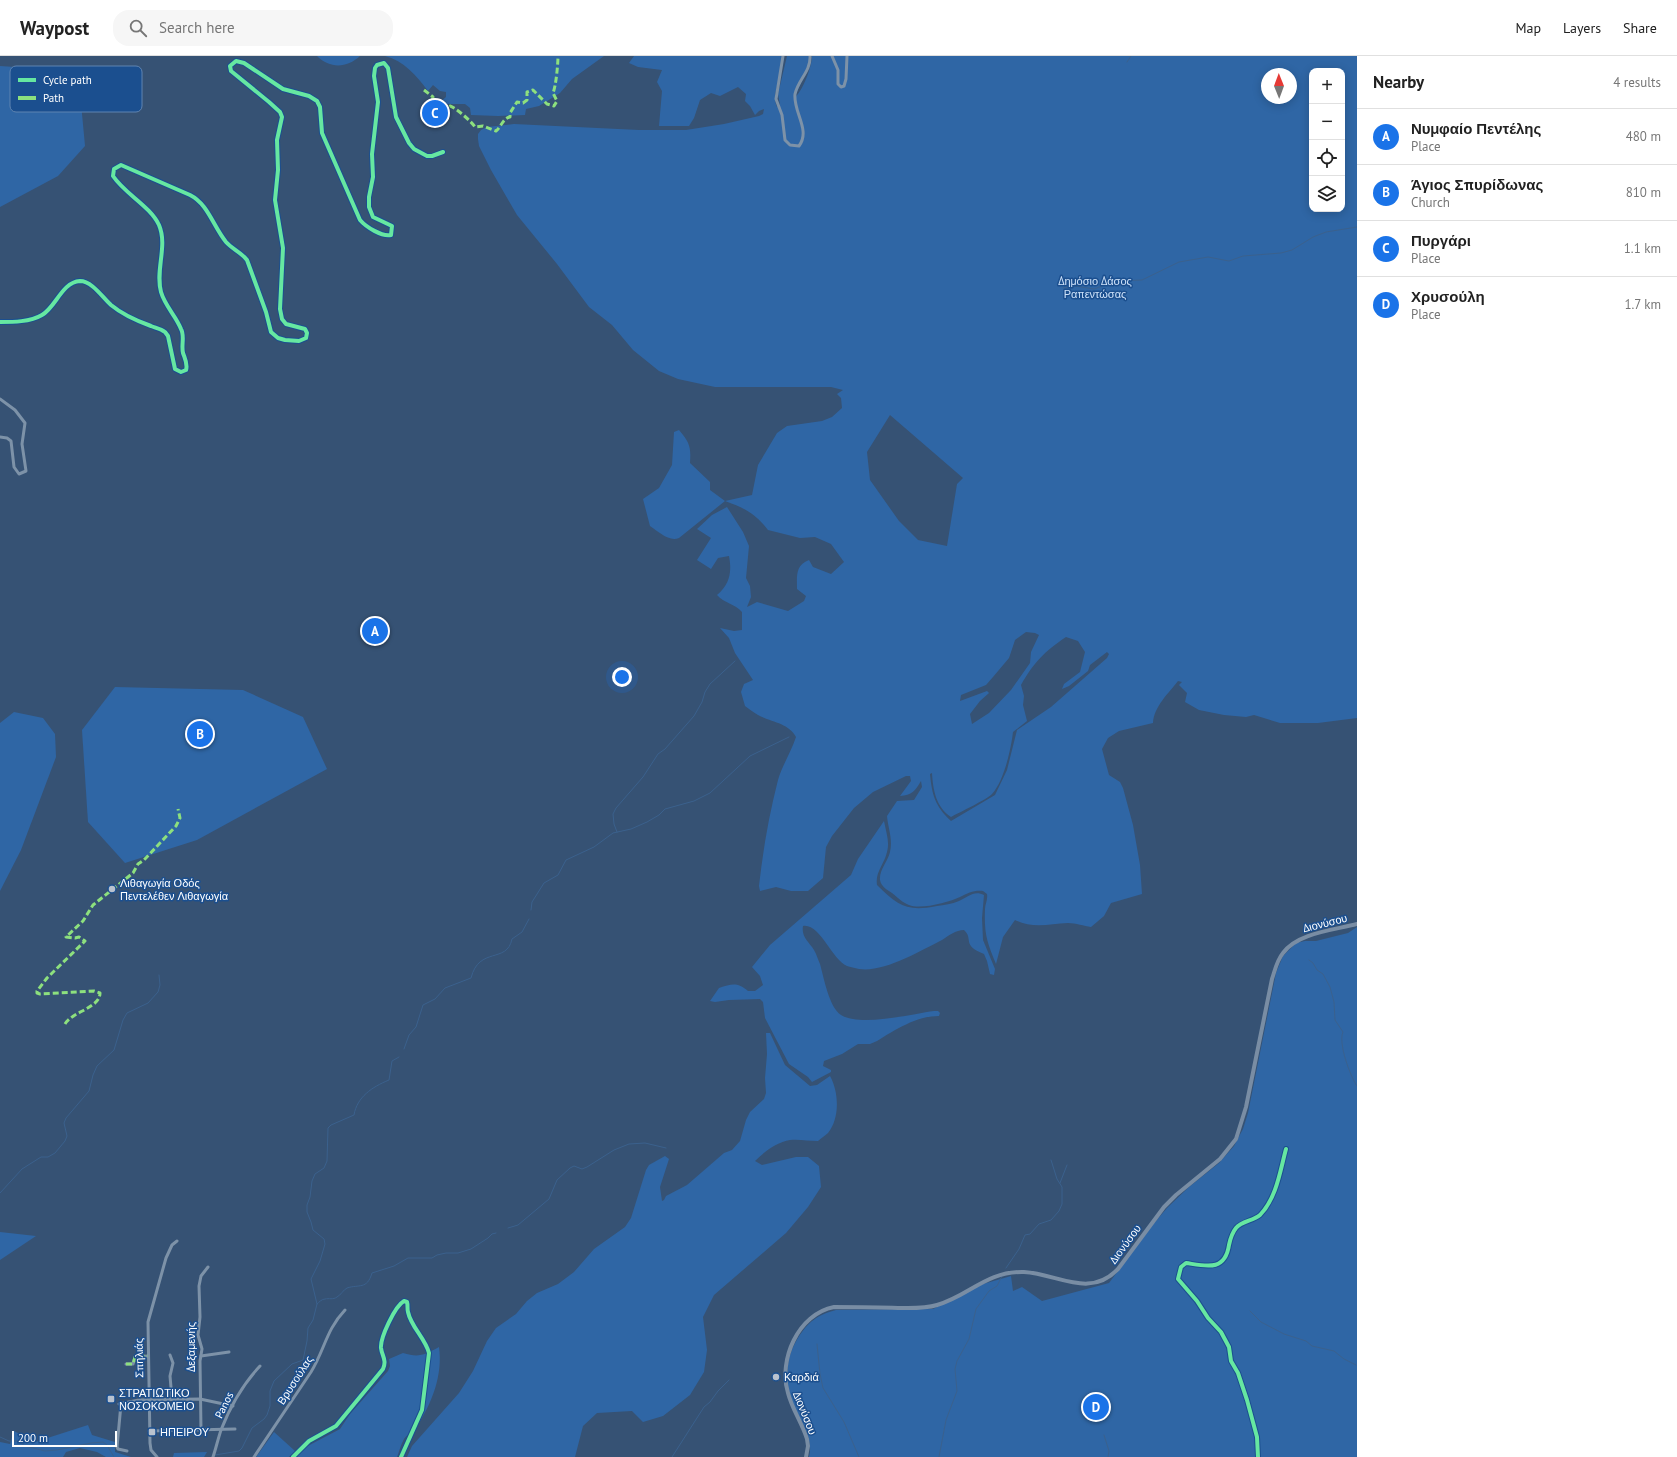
<!DOCTYPE html>
<html lang="en">
<head>
<meta charset="utf-8">
<style>
	body { margin:0; font-family:"PT Sans",sans-serif; background:#f6f6f6; color:#222 }
	.controls { position:absolute; right:12px; top:12px; display:grid; overflow:hidden; border-radius:8px; box-shadow:0 2px 10px #0003 }
	.controls button { width:36px; height:36px; display:grid; place-items:center; padding:0; border:0; border-bottom:1px solid #e0e0e0; background:#fff; color:#222; font:20px sans-serif }
	.compass { position:absolute; left:1261px; top:12px; width:36px; height:36px; border-radius:50%; background:#fff; box-shadow:0 2px 10px #0003; rotate:359deg }
	.scale { position:absolute; left:12px; bottom:10px; width:105px; box-sizing:border-box; padding-left:4px; border:2px solid #fff; border-top:0; font-size:11px; line-height:14px; white-space:nowrap; color:#fff; -webkit-text-stroke:3px #1b4f8f; paint-order:stroke }
	.you { position:absolute; left:622px; top:621px; width:14px; height:14px; margin:-10px; border:3px solid #fff; border-radius:50%; background:#1a73e8; box-shadow:0 0 0 6px #1a73e833 }
	.badge { display:grid; place-items:center; width:26px; height:26px; border-radius:50%; background:#1a73e8; color:#fff; font-size:13px; font-weight:700 }
	.pin { position:absolute; translate:-50% -50%; border:2px solid #fff; box-shadow:0 1px 4px #0006 }
	.list { margin:0; padding:0; list-style:none }
	h2 { display:flex; justify-content:space-between; align-items:center; height:52px; margin:0; padding:0 16px; font-size:17px }
	h2 small { font-size:13px; font-weight:400; color:#767676 }
	.list li { display:grid; grid-template-columns:26px 1fr auto; gap:12px; align-items:center; box-sizing:border-box; height:56px; padding:0 16px; border-top:1px solid #e0e0e0 }
	.list b { display:block; font-size:15px; white-space:nowrap }
	.list p { margin:0; font-size:13px; white-space:nowrap; color:#767676 }
	.list em { font-size:13px; font-style:normal; color:#767676 }
	.icon { flex:none; width:22px; height:22px; fill:none; stroke:currentColor; stroke-width:2; stroke-linecap:round; stroke-linejoin:round }
	.map { position:relative; flex:none; width:1357px; height:1401px; overflow:hidden }
	header { display:flex; align-items:center; gap:24px; box-sizing:border-box; height:56px; padding:0 20px; background:#fff; border-bottom:1px solid #e0e0e0 }
	header strong { font-size:19px }
	nav { display:flex; gap:22px; margin-inline-start:auto; font-size:14px }
	.search { width:280px; height:36px; background:#f6f6f6; display:flex; align-items:center; gap:10px; box-sizing:border-box; padding:0 14px; border-radius:16px; color:#767676; font-size:15px }
	main { display:flex }
	aside { flex:1; background:#fff }
	.map>svg:first-child { display:block }
	.green { fill:#2f66a5; fill-rule:evenodd }
	.lines { fill:none; stroke-linecap:round; stroke-linejoin:round }
	.stream { stroke:#3b618d; stroke-width:1 }
	.street { stroke:#7d92a8; stroke-width:3 }
	.secondary { stroke:#798da4; stroke-width:4 }
	.quiet { stroke:#8de07e; stroke-width:3; stroke-dasharray:6 3; stroke-linecap:butt }
	.cycleway-casing { stroke:#1b4f8f; stroke-width:6 }
	.cycleway { stroke:#66e7a1; stroke-width:4 }
	.poi-dot { fill:#b9c2ce; stroke:#1b4f8f; stroke-width:1.5 }
	.labels { text-anchor:middle; stroke-width:3; stroke-linejoin:round; paint-order:stroke }
	.park-label { font-size:11px; fill:#cfe3fa; stroke:#1b4f8f }
	.poi-label { font-size:11px; fill:#fff; stroke:#1b4f8f; text-anchor:start }
	.street-label { font-size:11px; fill:#fff; stroke:#1b4f8f }
	.key { fill:#1b4f8f; stroke:#5f84b1; stroke-width:1 }
	.key-label { font-size:11px; fill:#fff }
</style>
</head>
<body>
<header>
<strong>Waypost</strong>
<div class="search"><svg class="icon" aria-label="search" viewBox="0 0 24 24"><circle cx="10" cy="10" r="6"/><path d="M15 15l6 6"/></svg>Search here</div>
<nav><a>Map</a><a>Layers</a><a>Share</a></nav>
</header>
<main>
<div class="map">
<svg width="1357" height="1401" viewBox="0 0 1357 1401">
	<rect width="100%" height="100%" fill="#365274"/>
	<g class="green">
		<path d="M317 0H360C347 12 330 13 317 0Z"/>
		<path d="M385 0H604L572 23 560 37 539 50 526 53 525 59 498 60 471 59 470 52 465 48H443L441 45 446 41V36L440 35 433 29 428 35C416 19 404 5 385 0Z"/>
		<path d="M634 0H782C781 8 780 17 778 26 776 35 773 41 777 51L780 49 778 38 787 0H809V7L795 41C803 35 812 10 812 0H1357V662L1318 667H1280L1254 659 1246 661 1224 659 1199 654 1185 646 1187 637 1179 629 1182 626 1178 625C1169 637 1154 650 1153 667L1119 675 1108 682 1102 693 1109 719 1120 726 1123 732 1133 769 1140 809 1142 838 1111 847 1104 860 1091 871C1084 870 1076 867 1068 867 1049 868 1033 873 1015 864L1003 881 996 908C987 886 984 878 985 853 985 848 988 844 987 838L983 835C974 834 968 837 960 841 949 846 921 854 909 849 903 847 897 841 892 837 887 834 881 830 880 824 879 814 888 805 890 796 893 783 888 772 887 760L897 745 914 744 922 731 921 725C915 735 912 739 900 740L911 725 910 720H906L873 736 854 752 832 780 826 791 823 822 808 835H791L776 831 760 835 759 830C763 794 769 759 778 724 782 710 791 696 796 681 789 667 771 666 758 659 753 656 749 653 745 650L741 636 744 628 753 624 735 597 729 582 720 572 734 575 742 574V556C735 548 724 547 717 539 730 528 732 516 729 500L718 502 711 513 697 504 711 482 697 473 712 459 727 451 743 476 749 490 746 522 750 530 751 541 747 551 757 546 788 555 804 545 806 540 797 533C797 521 795 509 809 504L813 511 831 518 844 506 831 488 815 481 800 482 768 474C755 457 744 452 725 445L679 482C669 486 659 476 650 470L643 443 659 432 672 409 674 376 679 374C690 387 691 391 690 407L710 426V434L725 445 752 439 758 409 777 377 787 370 822 365 832 361 842 352 841 342 837 338 843 334 831 331H715L678 323 659 315 633 294 612 269 589 251 557 208 517 159 491 114 479 90 478 83V78L481 74 487 71 514 68 639 74H686L724 68 759 60 763 58 764 53 759 55 755 59 750 50 745 45 746 38 738 31 720 40 711 37 700 44 694 62 689 70H659L662 35 657 26 662 14 638 11 629 7ZM1312 15H1342V153H1312ZM1267 18H1291V42H1267ZM890 359 963 422 957 428 947 490 918 484 899 465 870 424 867 396ZM1026 576 1035 577 1039 579 1031 596 1030 607 1011 634 989 657 972 668 970 658 980 645 989 637 987 635 960 645 961 639 986 629 993 621 1009 602 1015 584ZM1066 581 1078 585 1085 596 1080 616 1064 628 1062 633 1069 630 1088 615 1090 609 1107 596 1109 598 1107 602 1051 651 1017 674 1007 714 995 739 951 765C935 750 932 739 930 718L932 717C933 734 936 751 951 761 960 756 986 744 992 738 1004 725 1011 693 1013 676L1027 665 1023 649 1024 640 1021 629C1034 606 1045 595 1066 581Z"/>
		<path d="M0 10 15 11 61 23 81 47 85 90 58 120 0 151Z"/>
		<path d="M115 631 243 634 303 661 327 713 197 784 125 807 88 766 82 674Z"/>
		<path d="M14 656 43 662 55 678 56 701 21 794 0 835V667Z"/>
		<path d="M884 765C886 776 890 786 887 796 884 809 875 816 877 829 898 850 907 856 937 850 944 849 952 848 959 845 968 841 974 834 984 839L982 862 983 884 995 913 994 919 990 918 987 905 984 898C961 889 974 883 964 874 956 874 948 880 942 884 920 895 883 917 859 913 855 912 850 911 847 910 832 904 820 867 803 870 801 881 809 886 814 894 817 899 818 904 820 908 824 922 829 951 841 959 860 971 912 958 934 955H938L940 957 939 960C916 960 895 974 877 985L870 988H858L842 998 824 1005 823 1010 831 1014V1016L812 1026 808 1021 789 1008 765 962 763 946 760 943 729 944 715 946 710 945 719 932C732 928 737 926 748 935H755L763 929 760 920 752 911 770 889 851 819 858 803Z"/>
		<path d="M1357 871V1401H809C814 1382 801 1366 794 1350 784 1328 785 1302 798 1282 808 1266 817 1259 836 1254L933 1253 983 1228 1011 1220 1013 1235 1022 1231 1042 1245 1109 1227 1150 1172 1167 1152 1189 1131 1219 1107 1234 1090 1243 1073 1248 1057 1276 917 1283 900 1296 887 1305 885H1316L1348 877Z"/>
		<path d="M766 977H770L785 1009 810 1030 817 1029 830 1020C839 1036 840 1062 828 1077 825 1080 821 1082 818 1085 809 1085 799 1083 790 1084 777 1086 764 1096 755 1105L762 1109 796 1101H808L819 1110 821 1131 808 1151 786 1177 714 1239 703 1261 707 1294 704 1316 690 1339 663 1360 643 1366 632 1355 597 1357 583 1370 575 1401H407L412 1390 459 1337 473 1315 487 1285 496 1272 516 1258 527 1245 537 1237 558 1228 574 1216 594 1193 625 1171 631 1162 646 1114 649 1109 665 1100 669 1103 660 1131 662 1145 664 1144 666 1140 687 1129 724 1097 732 1094 740 1085 746 1064 750 1056 764 1043 766 1037 765 1022 767 998Z"/>
		<path d="M0 1176 36 1180 0 1204Z"/>
		<path d="M439 1291C443 1319 432 1347 417 1370 414 1376 407 1378 404 1383 401 1388 399 1396 397 1401H295L304 1392 340 1373 350 1358 388 1315 390 1310 389 1303 403 1297C419 1302 424 1299 439 1291Z"/>
		<path d="M88 1369 92 1379 115 1386V1396L131 1401H106L97 1396 80 1392 66 1396 63 1401H0V1386L10 1388 14 1375 35 1386Z"/>
		<path d="M274 1376 295 1395 289 1401H256Z"/>
		<path d="M207 1396 204 1401H173L174 1397Z"/>
	</g>
	<g class="lines">
		<g class="stream">
			<path d="M1127 6 1131 0"/>
			<path d="M1063 232 1075 230 1094 233 1115 225 1142 224 1179 206 1208 201 1229 205 1243 200 1281 197 1292 194 1313 181 1326 176 1357 171"/>
			<path d="M617 776 614 768 613 758 616 752 643 721 658 698 665 693 694 660 702 646 705 636 710 628 735 605"/>
			<path d="M531 854 532 846 544 827 558 819 566 804 594 791 613 777 631 773 647 766 659 759 665 753 694 745 710 737 750 700 789 681"/>
			<path d="M1309 904 1313 907 1317 914 1323 918 1330 931 1334 946 1335 964 1343 976C1338 987 1350 1020 1357 1030"/>
			<path d="M404 993 409 979 416 971 423 949 435 943 445 932 471 922C479 890 507 908 512 883L522 876 529 863"/>
			<path d="M1060 1127 1067 1109"/>
			<path d="M0 1137 22 1113 41 1101H48L55 1097 65 1085 67 1080 64 1067 66 1062 89 1035 93 1019 97 1010 114 994 123 964 127 957 148 947 158 936 160 929 159 919"/>
			<path d="M508 1172 518 1169 549 1143 557 1124 570 1112 574 1110 582 1113 587 1111 614 1094 629 1088 645 1087 666 1092"/>
			<path d="M1006 1212 1019 1193 1025 1179 1030 1178 1039 1168 1051 1164 1059 1155 1062 1148V1131L1057 1123 1051 1104"/>
			<path d="M317 1248 311 1223 320 1205 325 1188 324 1183 313 1174 311 1166 307 1156V1149L310 1141 312 1125 315 1118 324 1112 327 1105 328 1072 331 1069 354 1059C357 1041 372 1031 389 1024L392 1005 399 1001"/>
			<path d="M1250 1255 1261 1266 1284 1278 1306 1285 1312 1290 1334 1295 1344 1303 1356 1309"/>
			<path d="M817 1288 820 1318 823 1332 844 1366 859 1401"/>
			<path d="M1104 1379 1109 1395 1108 1401"/>
			<path d="M0 1381 9 1385H18L25 1390 45 1395 57 1394 91 1387 103 1386 107 1389 114 1401"/>
			<path d="M215 1399 239 1395 242 1392 252 1372 264 1363 267 1359 270 1350V1335L274 1325 292 1308 303 1304 307 1285 308 1272 313 1264 317 1248C319 1246 322 1243 325 1243 329 1242 333 1244 337 1241 341 1239 343 1234 347 1232 359 1228 367 1234 372 1217L394 1210 408 1202H432L437 1199 446 1197H458L471 1193 488 1182 492 1178 496 1177"/>
			<path d="M672 1401 704 1351 710 1346 718 1335 729 1324"/>
			<path d="M939 1401 946 1364 957 1335 955 1313 957 1305 969 1283 976 1253 989 1235 997 1230 1002 1220"/>
		</g>
		<g class="street">
			<path d="M783 0 776 43 782 59 785 84 790 89 799 90C811 74 793 56 795 38 798 24 811 15 810 0"/>
			<path d="M832 0 838 14V28L841 31 844 30 846 23 847 0"/>
			<path d="M0 266C13 266 30 266 42 259 56 251 62 226 80 225 92 225 103 242 111 249 123 259 137 265 151 270 156 272 161 273 165 276L168 280 175 313 181 316 186 314C188 308 185 303 183 297 181 289 185 280 181 273 176 260 165 250 161 236 155 214 168 190 159 169 150 150 125 138 113 120L114 113 121 109 190 139C208 148 213 170 226 186 232 193 241 196 247 204L266 256 271 276 278 282 285 284 299 285 306 282 307 277 305 273 286 268 282 263 280 253 283 192 275 144 278 114 277 84 282 61 280 56 269 46 231 15 230 10 236 5 244 7 283 33 309 40 317 45 320 51 322 77 360 164C366 171 382 181 391 179L392 170 373 161 369 151V141L373 121 372 98 378 46 374 20 375 12 377 9 384 7 388 12 396 61 409 87 414 93 427 100H432L443 96"/>
			<path d="M0 343 15 354 25 367 22 388 26 415 19 418 14 411 11 385 7 382 0 381"/>
			<path d="M170 1299 173 1307 170 1320 172 1343"/>
			<path d="M201 1300 229 1296"/>
			<path d="M126 1308H133L135 1301 148 1300"/>
			<path d="M119 1348 139 1344 200 1343 233 1350"/>
			<path d="M121 1348 117 1391 118 1393 127 1395"/>
			<path d="M201 1374 200 1305 202 1293 198 1279 200 1261 199 1230 201 1220 208 1211"/>
			<path d="M149 1375 235 1373"/>
			<path d="M157 1401 151 1394 150 1387 148 1266 166 1202 172 1189 177 1185"/>
			<path d="M213 1401C216 1392 218 1383 221 1374 230 1351 243 1328 260 1310"/>
			<path d="M254 1401 311 1316C325 1293 326 1274 345 1254"/>
			<path d="M293 1401 309 1385 336 1370 383 1313C387 1304 382 1300 381 1292 380 1282 395 1250 404 1245L407 1246C408 1249 407 1253 408 1256 411 1271 425 1282 429 1297L422 1354 401 1401"/>
			<path d="M1258 1401 1257 1381 1247 1344 1238 1317 1231 1305 1229 1291 1221 1276 1208 1262 1197 1245 1178 1223 1181 1211 1186 1207C1206 1210 1225 1216 1229 1189 1230 1184 1232 1177 1236 1172 1242 1165 1253 1165 1260 1159 1277 1141 1280 1115 1286 1093"/>
		</g>
		<path class="secondary" d="M806 1401 808 1390 807 1383C802 1367 792 1353 788 1337 778 1304 798 1258 834 1251 855 1251 876 1251 898 1252 910 1252 924 1253 937 1249 969 1240 986 1215 1024 1216 1059 1218 1089 1243 1118 1213L1164 1151 1176 1139 1220 1103 1236 1083 1246 1051 1272 923C1275 914 1277 904 1283 897 1297 877 1334 874 1357 868"/>
		<g class="quiet">
			<path d="M424 34 433 41 432 44C434 49 439 52 444 53L450 50C456 52 471 65 475 71L483 70 496 75C501 71 503 62 510 61V57L517 46 523 47 527 44V36L533 34 547 48 554 50 557 45 553 37C556 30 558 8 558 0"/>
			<path d="M65 968C73 955 100 952 100 937L94 935 40 938 37 937V935L47 922 85 885 79 881 75 882 66 881 83 865 93 849 133 817 138 808 144 804 176 770 180 762 178 753"/>
			<path d="M126 1308H133L135 1301 148 1300"/>
		</g>
		<defs>
			<g id="cycleway">
				<path d="M0 266C13 266 30 266 42 259 56 251 62 226 80 225 92 225 103 242 111 249 123 259 137 265 151 270 156 272 161 273 165 276L168 280 175 313 181 316 186 314C188 308 185 303 183 297 181 289 185 280 181 273 176 260 165 250 161 236 155 214 168 190 159 169 150 150 125 138 113 120L114 113 121 109 190 139C208 148 213 170 226 186 232 193 241 196 247 204L266 256 271 276 278 282 285 284 299 285 306 282 307 277 305 273 286 268 282 263 280 253 283 192 275 144 278 114 277 84 282 61 280 56 269 46 231 15 230 10 236 5 244 7 283 33 309 40 317 45 320 51 322 77 360 164C366 171 382 181 391 179L392 170 373 161 369 151V141L373 121 372 98 378 46 374 20 375 12 377 9 384 7 388 12 396 61 409 87 414 93 427 100H432L443 96"/>
				<path d="M293 1401 309 1385 336 1370 383 1313C387 1304 382 1300 381 1292 380 1282 395 1250 404 1245L407 1246C408 1249 407 1253 408 1256 411 1271 425 1282 429 1297L422 1354 401 1401"/>
				<path d="M1258 1401 1257 1381 1247 1344 1238 1317 1231 1305 1229 1291 1221 1276 1208 1262 1197 1245 1178 1223 1181 1211 1186 1207C1206 1210 1225 1216 1229 1189 1230 1184 1232 1177 1236 1172 1242 1165 1253 1165 1260 1159 1277 1141 1280 1115 1286 1093"/>
			</g>
		</defs>
		<use href="#cycleway" class="cycleway-casing"/>
		<use href="#cycleway" class="cycleway"/>
	</g>
	<g class="poi-dot">
		<circle cx="112" cy="833" r="4"/>
		<circle cx="776" cy="1321" r="4"/>
		<rect x="107" y="1339" width="8" height="8" rx="2"/>
		<rect x="148" y="1372" width="8" height="8" rx="2"/>
	</g>
	<g class="labels">
		<g class="park-label">
			<text x="1095" y="229">Δημόσιο Δάσος<tspan x="1095" dy="13">Ραπεντώσας</tspan></text>
		</g>
		<g class="poi-label">
			<text x="120" y="831">Λιθαγωγία Οδός<tspan x="120" dy="13">Πεντελέθεν Λιθαγωγία</tspan></text>
			<text x="784" y="1325">Καρδιά</text>
			<text x="119" y="1341">ΣΤΡΑΤΙΩΤΙΚΟ<tspan x="119" dy="13">ΝΟΣΟΚΟΜΕΙΟ</tspan></text>
			<text x="160" y="1380">ΗΠΕΙΡΟΥ</text>
		</g>
		<g class="street-label">
			<text transform="translate(1325 867) rotate(-14)" y="4">Διονύσου</text>
			<text transform="translate(1125 1188) rotate(-54)" y="4">Διονύσου</text>
			<text transform="translate(191 1291) rotate(-90)" y="4">Δεξαμενής</text>
			<text transform="translate(139 1302) rotate(-91)" y="4">Σπηλιάς</text>
			<text transform="translate(295 1324) rotate(-57)" y="4">Βρυσούλας</text>
			<text transform="translate(224 1349) rotate(-64)" y="4">Panos</text>
			<text transform="translate(805 1357) rotate(68)" y="4">Διονύσου</text>
		</g>
	</g>
	<rect x="10" y="10" width="132" height="46" rx="6" class="key"/>
	<rect x="18" y="22" width="18" height="4" fill="#66e7a1"/>
	<rect x="18" y="40" width="18" height="4" fill="#8de07e"/>
	<g class="key-label">
		<text x="43" y="28">Cycle path</text>
		<text x="43" y="46">Path</text>
	</g>
</svg>
<div class="controls">
<button>+</button>
<button>−</button>
<button><svg class="icon" aria-label="locate" viewBox="0 0 24 24"><circle cx="12" cy="12" r="6"/><path d="M12 2v4M12 18v4M2 12h4M18 12h4"/></svg></button>
<button><svg class="icon" aria-label="layers" viewBox="0 0 24 24"><path d="M12 4l9 5-9 5-9-5zM3 14l9 5 9-5"/></svg></button>
</div>
<svg class="compass" viewBox="-18 -18 36 36"><path d="M0-13l5 13h-10z" fill="#e53935"/><path d="M0 13l5-13h-10z" fill="#767676"/></svg>
<div class="scale">200 m</div>
<div class="you"></div>
<div class="pin badge" style="left:375px;top:575px">A</div>
<div class="pin badge" style="left:200px;top:678px">B</div>
<div class="pin badge" style="left:435px;top:57px">C</div>
<div class="pin badge" style="left:1096px;top:1351px">D</div>
</div>
<aside>
<h2>Nearby<small>4 results</small></h2>
<ul class="list">
<li><span class="badge">A</span><div><b>Νυμφαίο Πεντέλης</b><p>Place</p></div><em>480 m</em></li>
<li><span class="badge">B</span><div><b>Άγιος Σπυρίδωνας</b><p>Church</p></div><em>810 m</em></li>
<li><span class="badge">C</span><div><b>Πυργάρι</b><p>Place</p></div><em>1.1 km</em></li>
<li><span class="badge">D</span><div><b>Χρυσούλη</b><p>Place</p></div><em>1.7 km</em></li>
</ul>
</aside>
</main>
</body>
</html>
